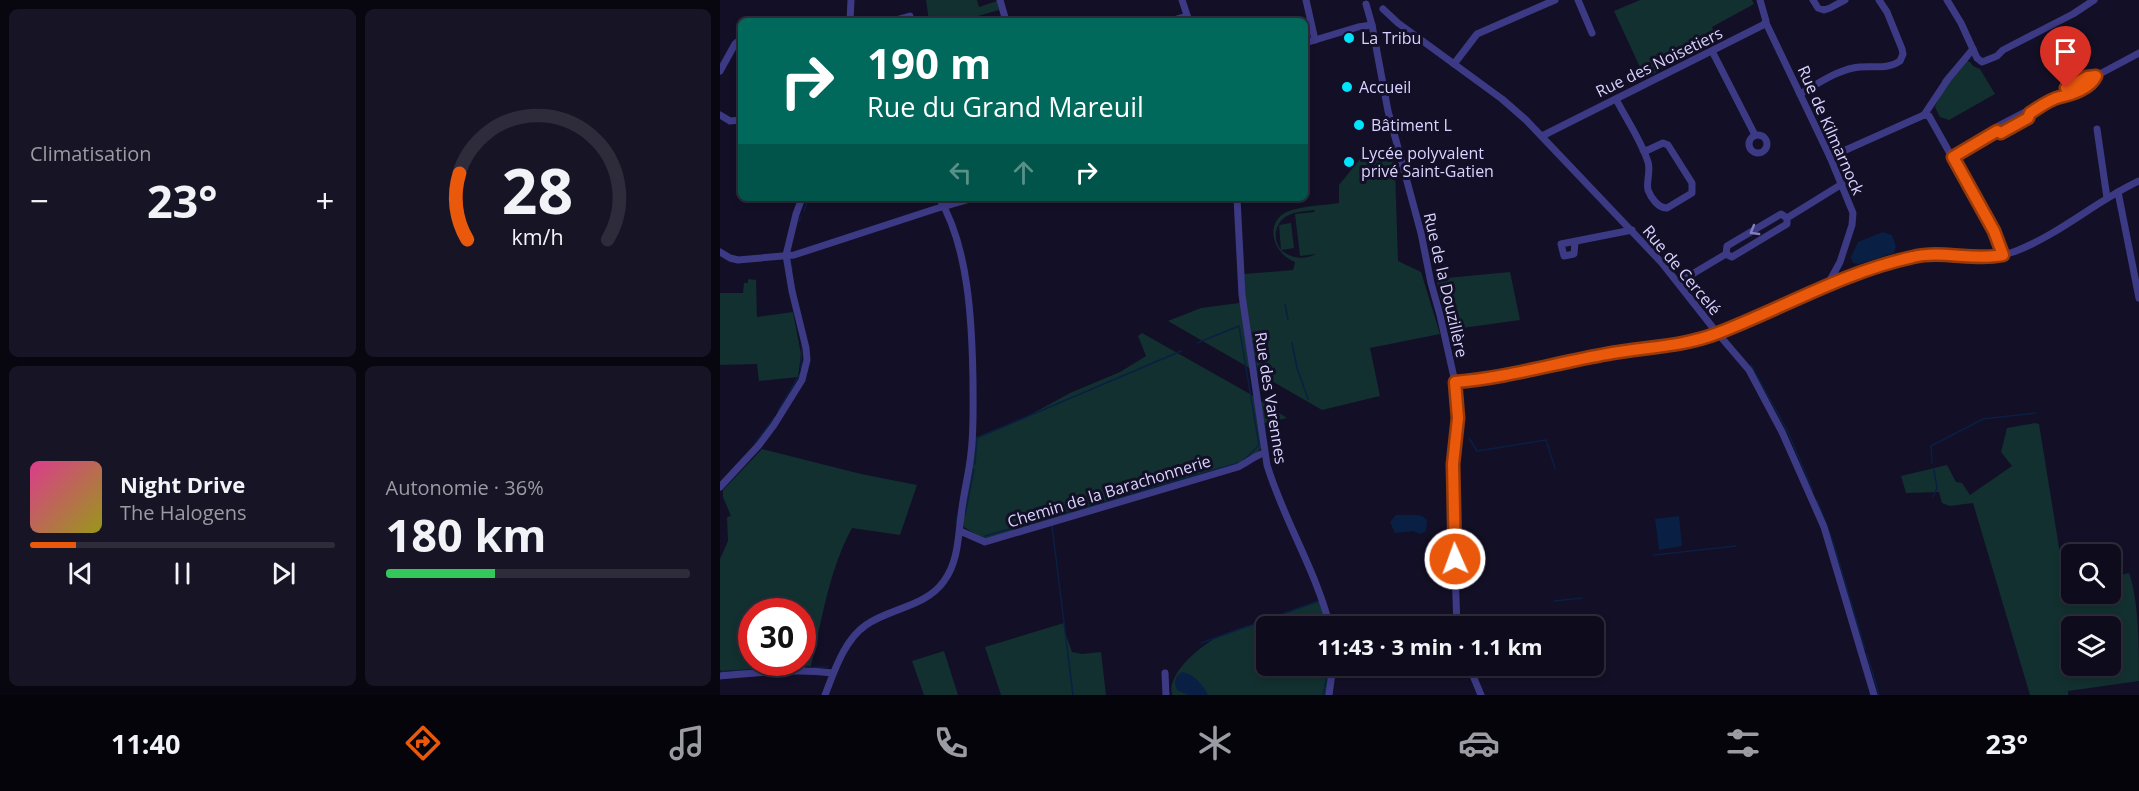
<!DOCTYPE html>
<html lang="fr">
<head>
<meta charset="utf-8">
<style>
	:root { --surface:#0e0b1c; --page:#171425; --text:#f1f3f6; --muted:#9b9ba3; --line:#2e2b3b; --accent:#ea580c }
	body { margin:0; font-family:"Open Sans",sans-serif; background:var(--page); color:var(--text); height:100vh; display:flex; flex-direction:column; font-size:22px; white-space:nowrap }
	* { box-sizing:border-box; margin:0 }
	p { font-size:20px; color:var(--muted) }
	.icon { flex:none; width:33px; height:33px; fill:none; stroke:currentColor; stroke-width:2; stroke-linecap:round; stroke-linejoin:round }
	.map { position:relative; flex:1; overflow:hidden }
	.side { display:flex; flex-direction:column; gap:9px; padding:9px; background:#08060f; width:720px }
	.side>* { flex:none }
	.banner { position:absolute; left:18px; top:18px; width:570px; height:183px; border-radius:9px; box-shadow:0 3px 9px #0003,0 0 0 2px var(--line); background:#00695c; color:#fff; overflow:hidden }
	.buttons { position:absolute; left:1341px; top:544px; display:grid; gap:12px }
	.buttons a { display:grid; place-items:center; width:60px; height:60px; border-radius:9px; background:var(--surface); box-shadow:0 3px 9px #0003,0 0 0 2px var(--line); font-size:30px }
	.speed { position:absolute; left:18px; top:598px; display:flex; gap:12px; font-size:30px; font-weight:700; text-align:center }
	.speed>* { display:grid; place-content:center; width:78px; height:78px; border-radius:50%; background:var(--surface); box-shadow:0 3px 9px #0003,0 0 0 2px var(--line); line-height:1 }
	.speed .limit { border:9px solid #d22; background:#fff; color:#111 }
	.pin { position:absolute; display:grid; place-items:center; width:51px; height:51px; color:#fff; margin:-62px -26px; border-radius:50% 50% 50% 0; rotate:-45deg; box-shadow:0 0 6px #0007 }
	.pin .icon { rotate:45deg }
	.me { position:absolute; width:66px; margin:-33px; rotate:358deg; stroke-linejoin:round; filter:drop-shadow(0 0 4px #0008) }
	.turn { display:flex; align-items:center; gap:21px; height:126px; padding:0 30px; font-size:27px }
	.turn .icon { width:78px; height:78px; stroke-width:2.5 }
	.turn b { display:block; font-size:42px; line-height:51px }
	.lanes { display:flex; align-items:center; height:57px; padding:0 30px; background:#0003; justify-content:center; gap:30px; direction:ltr }
	.lanes .off { opacity:.35 }
	.big { font-size:45px; font-weight:700; line-height:1.1 }
	.side .tile { flex:1; display:flex; flex-direction:column; justify-content:center; gap:9px; min-width:0; padding:0 21px; border-radius:9px; background:var(--page) }
	.side .dial { align-items:center; gap:0 }
	.dial svg { height:156px; overflow:visible; fill:none; stroke:var(--line); stroke-width:7; stroke-linecap:round; text-anchor:middle }
	.dial text { fill:var(--text); stroke:none }
	.song { display:flex; align-items:center; gap:18px }
	.cover { width:72px; height:72px; border-radius:9px; background:linear-gradient(135deg,hsl(330 70% 55%),hsl(60 70% 35%)) }
	.played { height:6px; border-radius:3px; background:linear-gradient(90deg,var(--accent) 15%,var(--line) 15%) }
	.keys { display:flex; justify-content:space-around; direction:ltr }
	.heat { display:flex; justify-content:space-between; align-items:center; font-size:33px; direction:ltr }
	.charge { height:9px; border-radius:4px; background:linear-gradient(90deg,#34c759 36%,var(--line) 0) }
	.side .tiles { flex:1; display:grid; gap:9px; grid-template-columns:repeat(2,1fr) }
	.trip { position:absolute; left:536px; top:616px; width:348px; height:60px; border-radius:9px; background:var(--surface); box-shadow:0 3px 9px #0003,0 0 0 2px var(--line); font-weight:700; line-height:60px; text-align:center }
	.tabs { display:flex; height:96px; justify-content:space-around; align-items:center; background:#06040b; color:var(--muted) }
	.tabs .icon { width:42px; height:42px }
	.tabs .on { color:var(--accent) }
	.tabs b { font-size:27px; color:var(--text) }
	main { display:flex; flex:1; min-height:0 }
	.map>svg:first-child { display:block }
</style>
</head>
<body>
<main>
<section class="side">
<div class="tiles">
<div class="tile"><p>Climatisation</p>
<div class="heat"><a>−</a><b class="big">23°</b><a>+</a></div>
</div>
<div class="tile dial"><svg viewBox="0 0 100 80">
<path d="M14 69A42 42 0 1 1 86 69"/>
<path d="M14 69A42 42 0 0 1 10 35" stroke="#ea580c"/>
<text x="50" y="56" font-size="32" font-weight="700">28</text>
<text x="50" y="72" font-size="11">km/h</text>
</svg></div>
<div class="tile">
<div class="song"><i class="cover"></i><div><b>Night Drive</b><p>The Halogens</p></div></div>
<div class="played"></div>
<div class="keys"><svg class="icon" aria-label="previous" viewBox="0 0 24 24"><path d="M18 5L8 12l10 7zM5 5v14"/></svg><svg class="icon" aria-label="pause" viewBox="0 0 24 24"><path d="M8 5v14M16 5v14"/></svg><svg class="icon" aria-label="next" viewBox="0 0 24 24"><path d="M6 5l10 7-10 7zM19 5v14"/></svg></div>
</div>
<div class="tile"><p>Autonomie · 36%</p><b class="big">180 km</b><div class="charge"></div></div>
</div>
</section>
<div class="map">
<svg width="1419" height="695" viewBox="0 0 1419 695">
	<rect width="100%" height="100%" fill="#130f26"/>
	<g fill="#12302f" fill-rule="evenodd">
		<path d="M206,0h51l2,7 18,-6 2,9 -28,8 1,3h-43z"/>
		<path d="M920,0h112l2,4 -42,23 6,14 -73,37 -31,-67z"/>
		<path d="M1241,59l9,3 3,4 7,3 15,25 -46,26 -9,-3 -5,-10 5,-12 2,-15z"/>
		<path d="M672,155l3,15 3,91 23,11 19,62 -70,14 10,48 -58,14 -154,-89 33,-13 38,-5 6,-13 -1,-16 49,-4 2,-8c-24,-9 -32,-44 -3,-52 12,-4 34,-5 47,-7v-18l21,-26zM595,210l-1,2 -19,2 5,42 16,-2c-12,6 -24,5 -35,-4l13,-2 -3,-25 -12,2 2,25c-4,-6 -6,-11 -5,-18 4,-20 22,-20 39,-22z"/>
		<path d="M790,272l10,48 -72,10 -12,-51z"/>
		<path d="M28,279l8,1 1,37 36,-5 8,42 -3,23 -39,4 -2,-17 -37,1v-72h23l1,-10h4z"/>
		<path d="M422,333l108,61 37,24 -27,6 3,21 -8,11 -9,7 -262,77 -20,-13 -3,-10 11,-78 54,-22 44,-24 50,-21 26,-16 -8,-20z"/>
		<path d="M1315,423l4,1 26,160 6,-1 1,11h38l1,-17 18,-4c10,27 10,77 10,108l-71,10v4h-38l-57,-192 -23,3 -8,-3 -3,-11 -33,1 -5,-17 46,-11 9,17 6,1 8,12 42,-29 -11,-14 6,-24zM1352,627h38v39h-38z"/>
		<path d="M42,449l99,25 56,11 -17,50 -48,-7c-23,42 -30,92 -41,138l-89,5 -2,-1v-111l8,-18 -1,-24 4,-1 -8,-19v-7zM32,612h50v51h-50z"/>
		<path d="M600,600l10,27h-64v39h67l-4,29h-157c-6,-22 29,-49 47,-59z"/>
		<path d="M344,623l2,12 6,17 10,2 19,-2 5,43h-105l-16,-48z"/>
		<path d="M224,651l14,44h-34l-12,-34z"/>
	</g>
	<g fill="#0a1f44">
		<path d="M1163,232l9,3 4,11 -2,7 -35,11 -6,-1 -2,-6 7,-15z"/>
		<path d="M676,515h19l7,1 5,4 -1,11 -6,3 -7,-3 -18,2 -5,-11z"/>
		<path d="M959,516l3,30 -23,4 -4,-31z"/>
		<path d="M462,672c12,2 21,13 26,23h-20l-11,-5c-3,-7 -3,-14 5,-18z"/>
	</g>
	<g fill="none" stroke-linecap="round" stroke-linejoin="round">
		<g stroke="#0a1f44" stroke-width="1.5">
			<path d="M84,211l5,-13"/>
			<path d="M79,221l2,-4"/>
			<path d="M70,259l2,11"/>
			<path d="M565,304l3,16"/>
			<path d="M477,343l42,-17 20,119 -16,16"/>
			<path d="M572,343l5,25 11,31"/>
			<path d="M535,356l2,19"/>
			<path d="M1031,365l37,67 25,59"/>
			<path d="M81,369l1,-25"/>
			<path d="M58,411l22,-37"/>
			<path d="M749,438l8,13 69,-11 9,28"/>
			<path d="M35,443l19,-25"/>
			<path d="M1212,463l-1,-17 52,-27 53,-6"/>
			<path d="M255,464l2,-26 204,-87"/>
			<path d="M1213,497l4,-9 -3,-18"/>
			<path d="M1097,500l16,42 32,107"/>
			<path d="M245,515l9,-46"/>
			<path d="M729,520l-1,-62 6,-40"/>
			<path d="M236,524l2,-11"/>
			<path d="M332,526l21,169"/>
			<path d="M265,536l254,-73"/>
			<path d="M934,555l82,-9"/>
			<path d="M834,601l28,-3"/>
			<path d="M603,616l3,11"/>
			<path d="M481,643l118,-42"/>
			<path d="M1147,654l12,41"/>
			<path d="M740,666l3,8"/>
			<path d="M0,672l54,-4 54,-1"/>
			<path d="M603,695l6,-29"/>
		</g>
		<g stroke="#3d3a85" stroke-width="7">
			<path d="M280,0l6,21"/>
			<path d="M462,0l7,21"/>
			<path d="M586,0l9,40"/>
			<path d="M858,0l14,33"/>
			<path d="M1093,0l5,8 6,2 6,-2 15,-8"/>
			<path d="M1227,0l14,23 16,35 5,4 15,-6 6,-6 70,-36 21,-14"/>
			<path d="M646,4l6,21 16,86 33,122 10,50 9,32 15,67 3,36 -5,46v48l4,115"/>
			<path d="M663,9l15,14 104,76 24,21 136,143 52,66 35,41 33,62 42,95 50,168"/>
			<path d="M130,21l1,-21"/>
			<path d="M172,21l18,-5"/>
			<path d="M450,21l17,-5"/>
			<path d="M1046,23l64,134 23,56 -1,12 -12,37 -12,22"/>
			<path d="M585,43l53,-16 14,-2"/>
			<path d="M992,51l43,84"/>
			<path d="M734,64l23,-30 78,-34"/>
			<path d="M0,71l15,-27 6,-5"/>
			<path d="M1080,94c16,-9 34,-22 53,-26 16,-4 33,3 47,-7l3,-7 -1,-5 -15,-37 -8,-12"/>
			<path d="M1339,97c12,1 32,-10 37,-21"/>
			<path d="M896,99c10,20 25,41 32,63 3,9 -2,19 0,28 3,8 10,18 19,18l25,-15v-10l-24,-38 -5,-2 -15,7h-5"/>
			<path d="M0,115l10,6 11,-1"/>
			<path d="M1204,115l24,-36 25,-30"/>
			<path d="M1377,129l10,69"/>
			<path d="M1277,131l1,-5 27,-14 5,1 29,-16 7,-8 21,-12 9,-1 43,-23"/>
			<circle cx="1038" cy="144" r="9"/>
			<path d="M822,136l221,-111 3,-4 -6,-21"/>
			<path d="M1110,157l94,-42 5,1 65,116 9,23"/>
			<path d="M1233,157l44,-26 4,2 27,-15 2,-5"/>
			<path d="M1398,192l21,106"/>
			<path d="M517,198l5,97 25,170c17,56 49,105 63,162"/>
			<path d="M855,242l-1,12 -10,2 -3,-12 71,-14"/>
			<path d="M0,252l10,6 8,2 56,-5 141,-46 39,-11"/>
			<path d="M1006,254l6,3 55,-33v-6l55,-34"/>
			<path d="M959,282l47,-28 1,-8 54,-32 6,4"/>
			<path d="M735,382c54,-6 107,-20 161,-30 33,-6 70,-6 102,-19 60,-23 115,-54 177,-71 14,-4 26,-7 40,-7 28,-1 55,6 81,-4 44,-17 80,-50 123,-70"/>
			<path d="M0,487l39,-42 15,-20 28,-45 5,-20 -1,-12 -14,-57 -6,-36 10,-41 6,-16"/>
			<path d="M240,531l25,11 253,-75c9,-4 16,-11 26,-14"/>
			<path d="M749,666l12,29"/>
			<path d="M445,673l1,22"/>
			<path d="M0,676c38,-3 75,-8 113,-3"/>
			<path d="M105,695c9,-23 19,-55 41,-70 24,-17 60,-18 78,-44 14,-19 14,-43 17,-65 2,-21 8,-42 10,-63 3,-24 2,-49 2,-73 -1,-56 -4,-133 -34,-182"/>
			<path d="M609,695l4,-29"/>
		</g>
	</g>
	<defs><path id="oneway-chevron" d="M-2-3.5L2.5 0L-2 3.5" fill="none" stroke-width="1.6" stroke-linecap="round" stroke-linejoin="round" transform="scale(1.5)"/></defs>
	<use stroke="#837fbc" href="#oneway-chevron" transform="translate(1034 231) rotate(150)"/>
	<g fill="none" stroke-linecap="round" stroke-linejoin="round">
		<defs>
			<path id="route" d="M735,559l-2,-95 5,-46 -3,-36c51,-4 101,-19 152,-28 36,-7 76,-7 111,-21 65,-25 126,-61 195,-76 29,-7 60,4 90,-2l-9,-24 -41,-74 44,-26 4,2 27,-15 2,-5c8,-5 20,-14 30,-16 12,-3 30,-8 36,-21l-9,1 -21,11"/>
		</defs>
		<use href="#route" stroke="#983908" stroke-width="15"/>
		<use href="#route" stroke="#ea580c" stroke-width="10"/>
	</g>
	<g fill="#00e5ff" stroke="#130f26" stroke-width="2">
		<circle cx="629" cy="38" r="6"/>
		<circle cx="627" cy="87" r="6"/>
		<circle cx="639" cy="125" r="6"/>
		<circle cx="629" cy="162" r="6"/>
	</g>
	<g text-anchor="middle" dominant-baseline="central" stroke-width="6" stroke-linejoin="round" paint-order="stroke">
		<g font-size="16" fill="#d9d4ff" stroke="#130f26" text-anchor="start">
			<text x="641" y="38">La Tribu</text>
			<text x="639" y="87">Accueil</text>
			<text x="651" y="125">Bâtiment L</text>
			<text x="641" y="153">Lycée polyvalent<tspan x="641" dy="18">privé Saint-Gatien</tspan></text>
		</g>
		<g font-size="16" fill="#d9d4ff" stroke="#130f26">
			<text transform="translate(939 62) rotate(-26)">Rue des Noisetiers</text>
			<text transform="translate(1111 130) rotate(66)">Rue de Kilmarnock</text>
			<text transform="translate(962 270) rotate(50)">Rue de Cercelé</text>
			<text transform="translate(726 285) rotate(77)">Rue de la Douzillère</text>
			<text transform="translate(551 398) rotate(81)">Rue des Varennes</text>
			<text transform="translate(389 491) rotate(-17)">Chemin de la Barachonnerie</text>
		</g>
	</g>
</svg>
<div class="buttons">
<a><svg class="icon" aria-label="search" viewBox="0 0 24 24"><circle cx="10" cy="10" r="6"/><path d="M15 15l6 6"/></svg></a>
<a><svg class="icon" aria-label="layers" viewBox="0 0 24 24"><path d="M12 4l9 5-9 5-9-5zM3 14l9 5 9-5"/></svg></a>
</div>
<div class="speed"><div class="limit">30</div></div>
<div class="pin" style="left:1346px;top:88px;background:#d93025"><svg class="icon" aria-label="arrive" viewBox="0 0 24 24"><path d="M6 21V4h12l-3 4 3 4H6"/></svg></div>
<svg class="me" style="left:735px;top:559px" viewBox="-20 -20 40 40"><circle r="17" fill="#ea580c" stroke="#fff" stroke-width="3"/><path d="M0-11L8 9 0 5-8 9z" fill="#fff"/></svg>
<div class="trip">11:43 · 3 min · 1.1 km</div>
<div class="banner">
<div class="turn"><svg class="icon" aria-label="right" viewBox="0 0 24 24"><path d="M7 20v-9h11M14 6l5 5-5 5"/></svg><div><b>190 m</b>Rue du Grand Mareuil</div></div>
<div class="lanes"><svg class="icon off" aria-label="left" viewBox="0 0 24 24"><path d="M17 20v-9H6M10 6l-5 5 5 5"/></svg><svg class="icon off" aria-label="ahead" viewBox="0 0 24 24"><path d="M12 20V5M6 11l6-6 6 6"/></svg><svg class="icon" aria-label="right" viewBox="0 0 24 24"><path d="M7 20v-9h11M14 6l5 5-5 5"/></svg></div>
</div>
</div>
</main>
<nav class="tabs">
<b>11:40</b>
<svg class="icon on" aria-label="directions" viewBox="0 0 24 24"><path d="M12 3l9 9-9 9-9-9zM9 14v-3h6M13 9l2 2-2 2"/></svg>
<svg class="icon" aria-label="music" viewBox="0 0 24 24"><path d="M9 18V5l10-2v13"/><circle cx="6" cy="18" r="3"/><circle cx="16" cy="16" r="3"/></svg>
<svg class="icon" aria-label="phone" viewBox="0 0 24 24"><path d="M5 4h4l2 5-3 2q2 4 5 5l2-3 5 2v4C11 20 4 13 5 4z"/></svg>
<svg class="icon" aria-label="climate" viewBox="0 0 24 24"><path d="M12 3v18M4 7l16 10M4 17L20 7"/></svg>
<svg class="icon" aria-label="car" viewBox="0 0 24 24"><path d="M5 17H2v-5l4-1 3-4h7l3 4 3 1v5h-3M9 17h6M6 11h13"/><circle cx="7" cy="17" r="2"/><circle cx="17" cy="17" r="2"/></svg>
<svg class="icon" aria-label="filters" viewBox="0 0 24 24"><path d="M4 7h16M4 17h16"/><circle cx="9" cy="7" r="2"/><circle cx="15" cy="17" r="2"/></svg>
<b>23°</b>
</nav>
</body>
</html>
